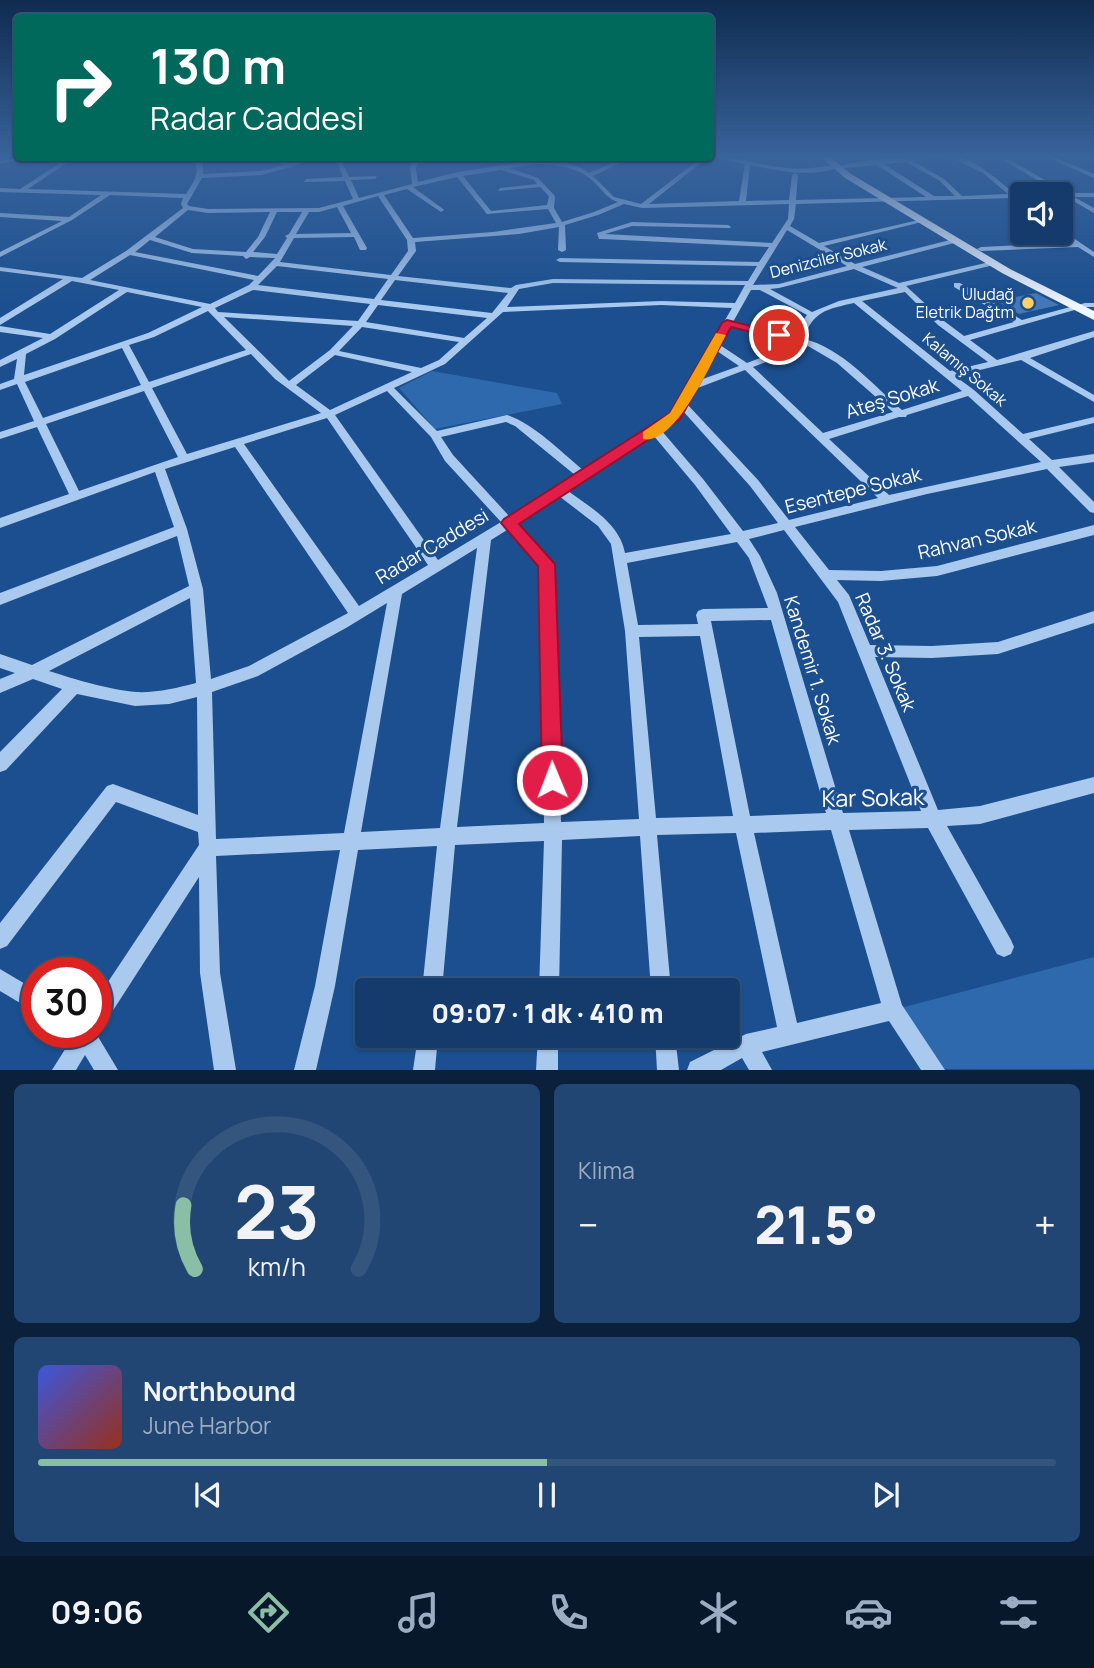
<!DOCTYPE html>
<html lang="tr">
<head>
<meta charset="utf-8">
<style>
	:root { --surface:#143b6b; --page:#214673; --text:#f1f3f6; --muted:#9dadc1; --line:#33557e; --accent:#8abfa5 }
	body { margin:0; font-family:Manrope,sans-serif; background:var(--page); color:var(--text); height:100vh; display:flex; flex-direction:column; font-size:26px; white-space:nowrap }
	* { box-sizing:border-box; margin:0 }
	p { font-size:23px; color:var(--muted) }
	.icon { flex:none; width:38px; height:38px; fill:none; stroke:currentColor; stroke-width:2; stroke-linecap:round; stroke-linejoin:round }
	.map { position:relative; height:1070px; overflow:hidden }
	.drawer { display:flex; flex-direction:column; gap:14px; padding:14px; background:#0b203b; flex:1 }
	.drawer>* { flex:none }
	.banner { position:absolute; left:14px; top:14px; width:700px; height:147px; border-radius:7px; box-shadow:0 2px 5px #0004,0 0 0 2px var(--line); background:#00695c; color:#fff; overflow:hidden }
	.tools { position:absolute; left:1010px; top:182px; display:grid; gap:14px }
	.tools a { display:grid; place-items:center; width:63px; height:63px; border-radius:7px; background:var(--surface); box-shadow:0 2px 5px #0004,0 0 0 2px var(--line); font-size:35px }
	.speed { position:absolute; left:21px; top:957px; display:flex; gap:14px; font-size:35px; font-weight:700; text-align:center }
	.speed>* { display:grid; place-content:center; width:91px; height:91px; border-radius:50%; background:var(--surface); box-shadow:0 2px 5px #0004,0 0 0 2px var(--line); line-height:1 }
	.speed .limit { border:10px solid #d22; background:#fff; color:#111 }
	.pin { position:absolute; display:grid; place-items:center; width:60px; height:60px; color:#fff; margin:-30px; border:4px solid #fff; border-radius:50%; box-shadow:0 2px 7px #0007 }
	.me { position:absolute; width:77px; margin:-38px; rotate:359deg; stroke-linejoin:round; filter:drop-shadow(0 0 5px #0008) }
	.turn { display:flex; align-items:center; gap:24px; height:147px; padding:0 21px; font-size:32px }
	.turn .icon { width:91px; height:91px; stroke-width:2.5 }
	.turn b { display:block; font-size:49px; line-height:60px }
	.big { font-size:52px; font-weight:800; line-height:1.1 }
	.drawer .widget { flex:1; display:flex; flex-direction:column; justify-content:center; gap:10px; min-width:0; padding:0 24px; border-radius:10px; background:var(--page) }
	.drawer .dial { align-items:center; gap:0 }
	.dial svg { height:182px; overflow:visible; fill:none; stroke:var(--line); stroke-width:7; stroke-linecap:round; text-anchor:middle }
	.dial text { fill:var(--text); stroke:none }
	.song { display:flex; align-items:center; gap:21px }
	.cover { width:84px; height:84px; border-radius:10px; background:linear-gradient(135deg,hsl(230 70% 55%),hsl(10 70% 35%)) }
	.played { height:7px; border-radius:4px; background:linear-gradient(90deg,var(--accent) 50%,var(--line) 50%) }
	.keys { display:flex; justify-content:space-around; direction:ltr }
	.heat { display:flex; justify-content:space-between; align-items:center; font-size:38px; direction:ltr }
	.drawer .tiles { flex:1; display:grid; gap:14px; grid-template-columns:1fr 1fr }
	.widget:last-child { grid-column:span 2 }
	.trip { position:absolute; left:355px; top:978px; width:385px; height:70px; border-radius:7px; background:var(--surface); box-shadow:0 2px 5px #0004,0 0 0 2px var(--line); font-weight:800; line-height:70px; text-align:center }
	.menu { display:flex; height:112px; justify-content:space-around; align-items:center; background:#08182b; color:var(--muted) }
	.menu .icon { width:49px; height:49px }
	.menu .active { color:var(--accent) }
	.menu b { font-size:32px; color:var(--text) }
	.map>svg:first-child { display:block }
</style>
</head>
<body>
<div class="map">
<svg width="1094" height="1070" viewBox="0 0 1094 1070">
	<rect width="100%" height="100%" fill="#1b4f8f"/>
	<g fill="#2e69ad">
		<path d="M432,371l125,22 5,11 -127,25 -36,-41z"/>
		<path d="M1094,957v112h-160l-41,-59z"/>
	</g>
	<path fill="#4478b7" d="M1036,293l23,12 -40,9 -22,-13z"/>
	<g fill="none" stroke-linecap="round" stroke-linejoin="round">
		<g fill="#a9c9ee" fill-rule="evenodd">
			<path d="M711,156c26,0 50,10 76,12 16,2 32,-1 49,-3l3,2c-27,11 -60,4 -89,-2l-4,36 43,-1 3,-25 3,-2 3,2 -2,25 130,-3 -49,-32 -33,3 -3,-2c14,-6 99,-13 115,-10 21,4 43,25 59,38h8l-1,4 -6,2 -4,-2 -216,6 -2,15 -4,7 29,17 104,-24 3,2 -102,25 31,18 103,-26v4l-96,25 37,16 95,-22v4l-88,21 38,35 20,15 50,-14 -60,-35v-4h6l62,37 63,-17h9v4h-9l-115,33 27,20 97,-29v6l-64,21 64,37v7l-73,-42 -66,16 19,14 49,44 71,-17v6l-65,16 23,21 42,-6v8l-35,5 35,35v11l-4,-1 -43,-43 -120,25 -132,33 34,43 52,1 56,-5 157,-41v10l-157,41 -56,5 -44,-1 12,15 21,50 62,1 66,-4 96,-31v12l-96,31 -66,4 -57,-1 63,153 42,-4 114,-29v16l-114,31 -33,2 64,114 3,7 -3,7 -7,3 -7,-3 -69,-126 -79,2 53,175 43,65h-24l-32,-49 -127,31 10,18h-23l-7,-12 -21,12h-34l3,-8 56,-28 31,-7 -41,-194 -79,2 14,155h-20l-11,-154 -78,4 -3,150h-20l5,-149 -89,4 -13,145h-20l15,-144 -79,4 -23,136 -19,84h-22l21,-84 25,-136 -124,6 4,117 16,97h-22l-14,-97 -1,-96 -96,149 -6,3v6l21,35h-24l-9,-15 -9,15h-24l22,-35 -1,-3h23v-32l103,-155 -1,-13 -82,-30 -109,144 -7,3v-26l107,-137 6,-2 85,31 -1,-118 -28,7 -34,2 -58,-12 -71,76 -6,2v-20l62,-63 -29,-10 -33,14v-14l15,-6 -15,-5v-14l32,11 157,-79 -12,-50 -177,69v-12l174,-66 -19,-55 -155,56v-10l69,-24 -32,-67 -37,12v-7l34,-11 -17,-37 -17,6v-6l14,-5 3,-20 -17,8v-7l43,-22 -43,-6v-6l50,8 69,-44 -47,-9 -72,44v-7l63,-39 -63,-8v-4l82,11 44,-27 57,-43 -2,-4 2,-6 -73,-3 -38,25 -72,37v-5l62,-31 -62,-4v-4l69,4 32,-22 -101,-3v-4l20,1 48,-31h6l-46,31 158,5c9,-14 14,-21 8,-36h6l3,7v9l58,-3 23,-6 -20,-7 27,5 26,-5 -23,8 -33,9 -59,3 -15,26 2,2 19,3 111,-1 34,-9 -8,-18 -41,1 2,-3 37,-2 -5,-13 -15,-6 19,4 7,15 28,-1 -2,3 -24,1 8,18 53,-14 -2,-16 4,-10h6l-4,10 2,14 40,-10 79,-12 24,1 20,7 8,5 35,-15h7l-38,18 21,21 27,7 60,-46h6l-58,46 90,-3 6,-37zM950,157l33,16 25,21 -46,2 -18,-17 -31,-18zM906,162l34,19 15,15h-21l-50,-32zM537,164c22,1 43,3 59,20 8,8 12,15 22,18l-24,10 -32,10 -8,-14 1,-12 -17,-18 -29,-10zM501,170l33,10 3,4 -37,4 -2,3 42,-4 9,9 -2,9 -56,6 -28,-35zM457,177l30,37 61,-5 8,14 -63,9 -80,6 -29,-43 23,-6 34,23 3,-2 -1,-1 -30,-22zM378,196l29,44 1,11 -17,24 -111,-13 14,-24 60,-1 6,13h6l1,-2 -24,-42zM624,204l18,4 147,-4 -1,15 -16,24 -167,-9 27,-8 98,2 1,-1 -3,-2 -96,-3 -35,11 2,6h3l167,8 -10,15 -199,-4 -4,2 4,2 197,4 -9,15 -195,-2 -37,6 -5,3 -113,-12 18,-25 -1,-9 104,-8 40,-7 -1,23 4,2 4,-2 -1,-25 33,-10zM337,207l14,26 -55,1 13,-22h10zM188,210l20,3 62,-1 -12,25 -12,15 -53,-3 -38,-12zM277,212h25l-13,22 -4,2 2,2 -10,16 -24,-2 12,-15zM787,230l60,36 -68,18 -26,1zM150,240l42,13 51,3 3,3 4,-2 25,1 -17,18 -123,-24zM130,255l124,25 -5,5 -39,19 -120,-24zM277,266l111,13 -14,20 -116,-14zM854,269l44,19 -59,13 -27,11 -42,-23 9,-1zM395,280l113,13 -16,20 -111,-13zM553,283l192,2 -10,18 -74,-2 -154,6 12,-18zM253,290l117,14 -12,17 -140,-9 -3,-4zM751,290h9l47,25 -7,9 -4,13 -63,-15zM127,292l75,15 -54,26 -124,42 2,-21 29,-15zM905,292l33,33 50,37 -38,9 -88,-70zM854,303l108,88 -60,19c-29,-25 -60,-62 -98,-71 8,-28 24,-30 50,-36zM378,305l109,13 -23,20 -98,-16zM661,305l71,3 -61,106 -88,56c-22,-18 -49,-46 -76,-55l-70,16 -43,-43 51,-24 58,-52zM208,311l38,39 -97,32 -20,-37 25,-8zM224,317l129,9 -23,24 -41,31zM730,326l70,17 -53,20 -27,-18zM362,327l97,15 -20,18 -18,8 -82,-17zM808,346l29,17 56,49 -70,21 -70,-66zM122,348l19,37 -98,33 -18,-36zM717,351l22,15 -39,14zM251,354l24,25 46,34 -134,41 -35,-66zM335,355l77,17 -82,38 -34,-25zM745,370l133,128 -89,22 -31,-40 -71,-76 8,-15zM144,391l34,66 -99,34 -33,-67zM387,391l44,46 14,24 56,61 -63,38 -103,-145zM968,396l73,66 -152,33 -60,-56 70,-22h7l1,-2zM683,411l67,75 28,37 -35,8 -40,-52 -42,-49 18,-12zM327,418l101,147 -69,41 -115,-162zM506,422l9,4 60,49 -65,42 -57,-62 -12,-18zM653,435l42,50 36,49 -106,19c-5,-29 -35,-46 -57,-62zM235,447l113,166 -99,53 -38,13 -8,-90 -16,-60 -22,-60zM559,496l39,30 13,18 14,87 14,188 -78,3 -9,-258 -35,-40zM507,530l33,36 4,257 -87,4 34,-287zM784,530l54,72 83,209 -78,2 -66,-220 -17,-37 -11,-17zM737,542l12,16 19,50 -65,1 -5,2 -2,4 2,9 -60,1 -11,-62zM477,548l-37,280 -79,4 41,-238zM190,598l6,85c-19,5 -40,10 -60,9 -26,-2 -62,-13 -87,-21zM387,603l-43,230 -128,6 -4,-147 46,-16 88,-48zM771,620l55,193 -76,3 -39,-195zM700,636l33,180 -77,2 -17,-181zM831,830l50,173 -84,20 -43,-190z"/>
			<path d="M996,156h7l65,37h26v4h-20l20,11v5z"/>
			<path d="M1044,156h8l42,18v4z"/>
			<path d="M20,158h12l-32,6v-4z"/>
			<path d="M1060,229l34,23v5l-16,-10 -97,4 -4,-2 4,-2 91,-4 -14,-10h2z"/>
			<path d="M0,969l37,22v22l-37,-22z"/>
			<path d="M418,1036h20l-3,34h-22z"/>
			<path d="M538,1036h20v34h-22z"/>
			<path d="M655,1036h20l4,34h-22z"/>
		</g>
		<path fill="#f0f6ff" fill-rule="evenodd" d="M820,156h9l22,18 159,95 84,42v9l-92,-47 -157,-95z"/>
	</g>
	<linearGradient id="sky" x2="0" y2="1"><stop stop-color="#0f2b4f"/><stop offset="0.51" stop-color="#39639b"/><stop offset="1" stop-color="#39639b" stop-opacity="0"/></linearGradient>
	<rect width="1094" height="306" fill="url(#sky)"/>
	<path fill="#e11d48" stroke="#92132f" stroke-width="2" d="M727,320l58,15 -6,4 -48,-12 -51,92 -161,105 36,40 8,216 -3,7 -8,3 -7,-3 -3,-7 -4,-214 -37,-43 3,-4 166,-106 52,-90z"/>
	<path fill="#f59e0b" d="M716,333l10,2c-13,24 -50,111 -83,104v-7l27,-19z"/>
	<circle fill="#ffd166" stroke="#1b4f8f" stroke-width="2.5" cx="1028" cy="303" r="7"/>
	<g text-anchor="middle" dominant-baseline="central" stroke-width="6" stroke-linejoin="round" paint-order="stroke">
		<g font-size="16" fill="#fff" stroke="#1b4f8f">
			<text transform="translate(828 258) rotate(-14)">Denizciler Sokak</text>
			<text transform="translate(965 369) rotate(40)">Kalamış Sokak</text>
		</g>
		<g font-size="16" fill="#fff" stroke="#1b4f8f" text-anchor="end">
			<text x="1014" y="294">Uludağ<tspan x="1014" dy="18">Eletrik Dağtm</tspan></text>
		</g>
		<g font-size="19" fill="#fff" stroke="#1b4f8f">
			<text transform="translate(892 398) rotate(-17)">Ateş Sokak</text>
			<text transform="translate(853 490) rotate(-14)">Esentepe Sokak</text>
			<text transform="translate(977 539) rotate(-13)">Rahvan Sokak</text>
			<text transform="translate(432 546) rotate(-31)">Radar Caddesi</text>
			<text transform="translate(886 652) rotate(67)">Radar 3. Sokak</text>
			<text transform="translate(813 670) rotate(73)">Kandemir 1. Sokak</text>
		</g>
		<g font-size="23" fill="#fff" stroke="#1b4f8f">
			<text transform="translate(873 797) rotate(-1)">Kar Sokak</text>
		</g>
	</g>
</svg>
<div class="tools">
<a><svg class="icon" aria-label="sound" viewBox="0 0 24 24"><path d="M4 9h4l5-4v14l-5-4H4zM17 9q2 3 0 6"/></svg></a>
</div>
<div class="speed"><div class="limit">30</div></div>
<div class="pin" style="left:779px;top:335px;background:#d93025"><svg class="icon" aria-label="arrive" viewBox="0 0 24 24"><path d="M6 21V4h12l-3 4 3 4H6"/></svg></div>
<svg class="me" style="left:552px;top:780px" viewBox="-20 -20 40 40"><circle r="17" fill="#e11d48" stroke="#fff" stroke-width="3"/><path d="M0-11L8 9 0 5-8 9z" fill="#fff"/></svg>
<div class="trip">09:07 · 1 dk · 410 m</div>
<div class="banner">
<div class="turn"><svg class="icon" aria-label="right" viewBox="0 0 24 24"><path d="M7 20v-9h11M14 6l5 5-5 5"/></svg><div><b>130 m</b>Radar Caddesi</div></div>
</div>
</div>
<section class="drawer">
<div class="tiles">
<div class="widget dial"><svg viewBox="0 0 100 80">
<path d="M14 69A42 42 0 1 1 86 69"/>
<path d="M14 69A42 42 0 0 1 9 41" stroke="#8abfa5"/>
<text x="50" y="56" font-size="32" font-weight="700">23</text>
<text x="50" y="72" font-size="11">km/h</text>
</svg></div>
<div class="widget"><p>Klima</p>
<div class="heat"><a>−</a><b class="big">21.5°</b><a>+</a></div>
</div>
<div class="widget">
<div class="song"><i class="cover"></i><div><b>Northbound</b><p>June Harbor</p></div></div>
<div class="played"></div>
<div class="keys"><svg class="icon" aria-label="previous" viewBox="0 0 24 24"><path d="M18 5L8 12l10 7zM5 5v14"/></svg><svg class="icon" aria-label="pause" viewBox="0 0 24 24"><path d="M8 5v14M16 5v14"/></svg><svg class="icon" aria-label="next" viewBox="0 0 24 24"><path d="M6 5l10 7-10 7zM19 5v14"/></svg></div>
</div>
</div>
</section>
<nav class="menu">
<b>09:06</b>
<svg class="icon active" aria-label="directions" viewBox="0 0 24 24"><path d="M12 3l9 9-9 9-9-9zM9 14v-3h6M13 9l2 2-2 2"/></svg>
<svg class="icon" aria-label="music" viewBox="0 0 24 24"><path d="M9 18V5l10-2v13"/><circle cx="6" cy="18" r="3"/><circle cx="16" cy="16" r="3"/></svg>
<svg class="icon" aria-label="phone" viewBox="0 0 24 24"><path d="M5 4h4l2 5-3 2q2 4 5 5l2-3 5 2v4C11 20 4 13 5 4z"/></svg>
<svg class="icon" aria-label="climate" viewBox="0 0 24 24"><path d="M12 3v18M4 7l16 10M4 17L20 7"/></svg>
<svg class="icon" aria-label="car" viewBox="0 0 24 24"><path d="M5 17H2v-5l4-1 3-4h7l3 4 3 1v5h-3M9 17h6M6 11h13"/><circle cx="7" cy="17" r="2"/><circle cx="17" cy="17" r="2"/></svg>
<svg class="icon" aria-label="filters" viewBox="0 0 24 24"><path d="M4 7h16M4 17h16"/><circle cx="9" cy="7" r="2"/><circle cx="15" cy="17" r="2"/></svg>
</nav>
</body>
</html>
